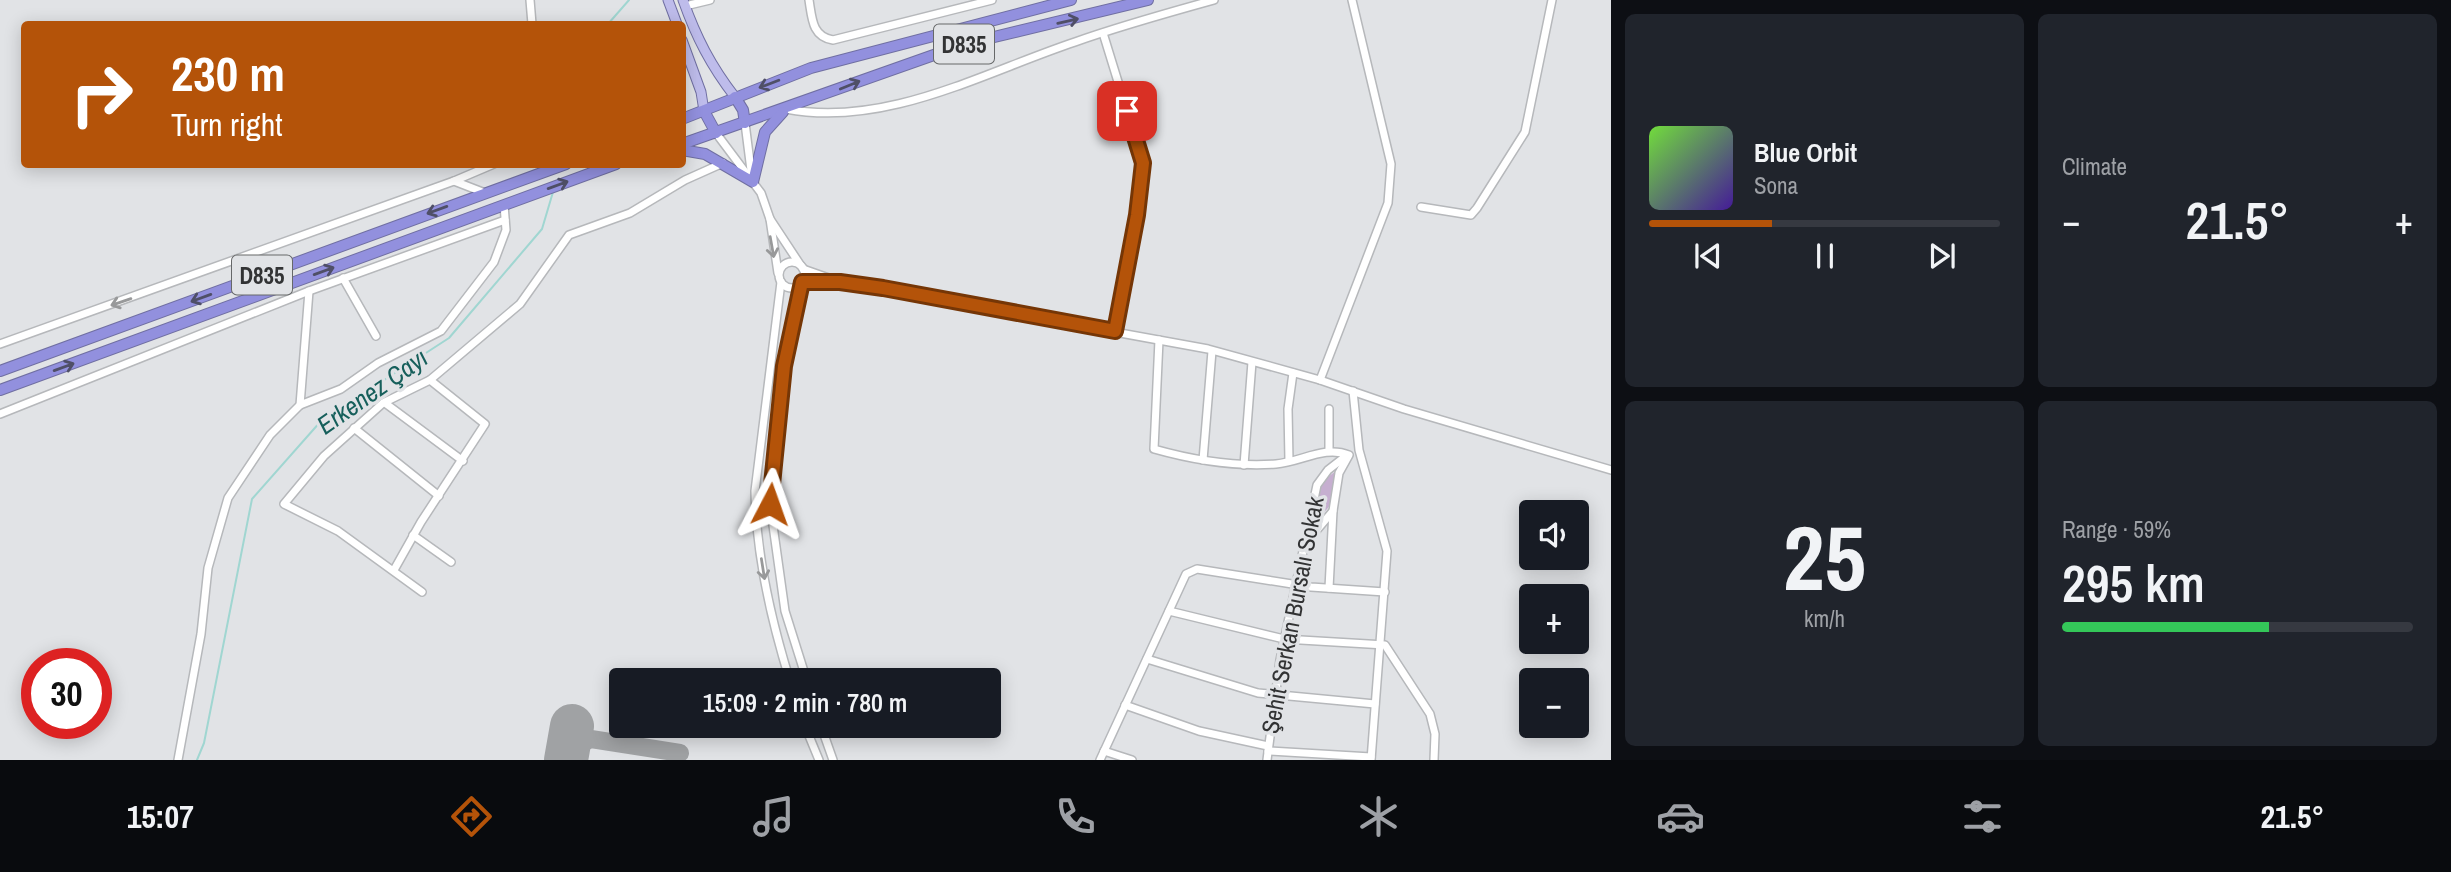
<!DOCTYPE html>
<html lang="en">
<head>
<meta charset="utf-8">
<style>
	:root { --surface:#171b24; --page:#20242c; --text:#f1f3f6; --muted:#9ea1a6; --line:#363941; --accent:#b45309 }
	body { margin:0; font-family:"Archivo Narrow",sans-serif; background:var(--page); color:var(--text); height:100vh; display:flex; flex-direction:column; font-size:26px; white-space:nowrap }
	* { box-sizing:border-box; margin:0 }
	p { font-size:23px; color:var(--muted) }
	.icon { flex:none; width:38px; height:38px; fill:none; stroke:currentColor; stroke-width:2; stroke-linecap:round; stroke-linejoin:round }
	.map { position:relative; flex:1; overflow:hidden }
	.sheet { display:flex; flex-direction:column; gap:14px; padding:14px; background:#0d0f14; width:840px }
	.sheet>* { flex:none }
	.top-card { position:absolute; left:21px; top:21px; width:665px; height:147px; border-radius:7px; box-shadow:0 4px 18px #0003; background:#b45309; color:#fff; overflow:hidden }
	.fabs { position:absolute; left:1519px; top:500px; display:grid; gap:14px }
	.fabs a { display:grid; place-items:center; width:70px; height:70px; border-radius:7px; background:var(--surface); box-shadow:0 4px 18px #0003; font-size:35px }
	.speed { position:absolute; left:21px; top:648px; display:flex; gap:14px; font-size:35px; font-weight:700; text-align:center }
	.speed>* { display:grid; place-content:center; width:91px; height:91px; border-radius:50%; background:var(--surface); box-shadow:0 4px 18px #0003; line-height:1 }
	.speed .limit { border:10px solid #d22; background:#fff; color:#111 }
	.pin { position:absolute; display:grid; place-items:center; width:60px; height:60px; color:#fff; margin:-30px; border-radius:14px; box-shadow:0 4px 10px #0006 }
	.me { position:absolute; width:77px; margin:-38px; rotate:4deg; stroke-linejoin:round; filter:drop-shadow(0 0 5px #0008) }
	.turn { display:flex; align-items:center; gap:24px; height:147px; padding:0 35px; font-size:32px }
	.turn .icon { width:91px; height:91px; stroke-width:2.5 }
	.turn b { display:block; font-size:49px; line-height:60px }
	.big { font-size:52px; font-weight:600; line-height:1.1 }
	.sheet .card { flex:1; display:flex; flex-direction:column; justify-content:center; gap:10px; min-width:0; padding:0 24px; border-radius:10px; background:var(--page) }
	.sheet .dial { align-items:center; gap:0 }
	.dial b { font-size:91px; line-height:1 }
	.song { display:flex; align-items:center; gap:21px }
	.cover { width:84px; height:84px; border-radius:10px; background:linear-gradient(135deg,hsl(100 70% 55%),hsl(260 70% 35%)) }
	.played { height:7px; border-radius:4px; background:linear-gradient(90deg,var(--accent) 35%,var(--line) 35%) }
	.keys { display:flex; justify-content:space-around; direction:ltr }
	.heat { display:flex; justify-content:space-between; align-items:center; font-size:38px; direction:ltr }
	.charge { height:10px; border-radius:5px; background:linear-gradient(90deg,#34c759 59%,var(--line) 0) }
	.sheet .tiles { flex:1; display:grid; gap:14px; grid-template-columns:repeat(2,1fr) }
	.trip { position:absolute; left:609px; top:668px; width:392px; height:70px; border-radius:7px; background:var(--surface); box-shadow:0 4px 18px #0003; font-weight:600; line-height:70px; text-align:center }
	.menu { display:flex; height:112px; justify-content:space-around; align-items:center; background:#090b0e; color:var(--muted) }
	.menu .icon { width:49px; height:49px }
	.menu .selected { color:var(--accent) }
	.menu b { font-size:32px; color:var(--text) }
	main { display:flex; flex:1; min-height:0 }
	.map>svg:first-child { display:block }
</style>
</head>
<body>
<main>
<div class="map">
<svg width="1611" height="760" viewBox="0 0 1611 760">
	<rect width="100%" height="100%" fill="#e1e3e6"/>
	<path fill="#c6afd0" d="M1336,471l-4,32 -21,25 10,-46z"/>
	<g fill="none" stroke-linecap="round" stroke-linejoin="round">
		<g stroke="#a0d6d1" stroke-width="2">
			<path d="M608,24l21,-24"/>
			<path d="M197,760l7,-17 48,-244 69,-78 128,-83 93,-109 11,-37"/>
		</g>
		<path stroke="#a0a2a4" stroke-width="18" d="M568,750l23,-11 89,14"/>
		<path stroke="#a0a2a4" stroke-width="44" d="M566,760l6,-34"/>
		<defs>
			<g id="minor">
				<path d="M530,0l2,24"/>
				<path d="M809,0c3,18 3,37 24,40l159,-40"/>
				<path d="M685,6l25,-6"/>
				<path d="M1103,33l40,130 -6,52 -22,116"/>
				<path d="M786,109c100,19 196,-36 289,-67 45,-16 92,-29 139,-42"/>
				<path d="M745,123l7,55"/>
				<path d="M716,133l45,60 9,26 31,47"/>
				<path d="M454,181l40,-17"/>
				<path d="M1421,207l50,8 6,-7 48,-76 27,-132"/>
				<path d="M770,219l8,54"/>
				<circle cx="792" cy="275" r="13"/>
				<path d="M803,269l37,13 368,67 112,31 84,29 207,61"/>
				<path d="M343,278l33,58"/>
				<path d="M781,282l-26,209c1,65 16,129 35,190"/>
				<path d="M802,283l34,-1"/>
				<path d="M799,286l-15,80 -14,138 15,107 22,70"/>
				<path d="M1159,340l-5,109c39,11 81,18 122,15 25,-2 49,-19 73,-9l-10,18 -6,38 -29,34"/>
				<path d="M0,344l454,-163 31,12"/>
				<path d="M1320,380l68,-177 3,-39 -39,-164"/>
				<path d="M1353,391l6,59 28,101 -16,209"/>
				<path d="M385,403l78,58"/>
				<path d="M300,405l41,-16 37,-26 63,-32 53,-69 12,-32 -2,-25"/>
				<path d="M0,414l309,-123 196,-71"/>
				<path d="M354,428l85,68"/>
				<path d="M1329,451v-42"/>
				<path d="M1203,460l9,-109"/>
				<path d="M1289,461l-1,-52 5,-36"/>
				<path d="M1244,465l8,-103"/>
				<path d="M413,535l38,27"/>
				<path d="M394,570l27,-48 64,-98 -55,-44"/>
				<path d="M1329,588l4,-77"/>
				<path d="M422,592l-84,-61 -54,-27 40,-48 59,-53 47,-23 90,-76 49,-69 61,-22 55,-33 38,-17"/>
				<path d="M1169,611l115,28 101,6 45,69 5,20 -1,26"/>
				<path d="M1147,659l111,34 117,11"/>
				<path d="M1125,705l74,26 69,15"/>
				<path d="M805,726l14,34"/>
				<path d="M821,726l12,34"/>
				<path d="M1104,751l28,9"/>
				<path d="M1268,751l103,6"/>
				<path d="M178,760l23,-126 7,-66 20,-70 42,-63 30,-30 9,-114"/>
				<path d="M1100,760l86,-186 11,-5 114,18 74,5"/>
				<path d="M1267,760l13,-100 37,-175 11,-15 18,-14"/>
			</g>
			<g id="major">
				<path d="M668,0l9,24"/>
				<path d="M683,0c13,37 28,66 52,97"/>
				<path d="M682,40l19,52 3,19"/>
			</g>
			<g id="highway">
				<path d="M735,97l8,13 2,13"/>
				<path d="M704,111l12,22"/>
				<path d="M682,119l129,-51 260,-68"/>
				<path d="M682,144l283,-100 183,-44"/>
				<path d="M682,150l23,4 48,28 12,-50 18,-20"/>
				<path d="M0,371l566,-207"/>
				<path d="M0,390l616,-226"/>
			</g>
		</defs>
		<use href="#minor" stroke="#b6b8bb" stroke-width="10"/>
		<use href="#major" stroke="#706fa2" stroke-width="11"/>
		<use href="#highway" stroke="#706fa2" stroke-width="12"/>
		<use href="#minor" stroke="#fff" stroke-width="7"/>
		<use href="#major" stroke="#bebceb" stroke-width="9"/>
		<use href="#highway" stroke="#9290de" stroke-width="10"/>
	</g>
	<defs><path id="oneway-shaft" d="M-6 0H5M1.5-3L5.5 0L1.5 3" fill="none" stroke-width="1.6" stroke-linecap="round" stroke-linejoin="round" transform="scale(1.75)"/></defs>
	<g stroke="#4f4f67">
		<use href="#oneway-shaft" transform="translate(1068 21) rotate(-13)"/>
		<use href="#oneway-shaft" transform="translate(769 84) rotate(159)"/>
		<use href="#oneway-shaft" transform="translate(850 85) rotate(-22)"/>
		<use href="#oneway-shaft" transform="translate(558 185) rotate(-20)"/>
		<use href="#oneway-shaft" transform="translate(437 210) rotate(160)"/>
		<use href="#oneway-shaft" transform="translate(324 271) rotate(-20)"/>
		<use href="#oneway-shaft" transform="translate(201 298) rotate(160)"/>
		<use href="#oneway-shaft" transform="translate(64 367) rotate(-20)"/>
	</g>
	<g stroke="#98999a">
		<use href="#oneway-shaft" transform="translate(772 247) rotate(80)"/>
		<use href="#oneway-shaft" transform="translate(121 302) rotate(161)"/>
		<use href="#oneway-shaft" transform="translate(763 569) rotate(81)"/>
	</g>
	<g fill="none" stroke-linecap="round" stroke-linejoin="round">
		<defs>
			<path id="route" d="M770,504l14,-138 18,-84h38l43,6 232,43 22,-116 6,-52 -16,-52"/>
		</defs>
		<use href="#route" stroke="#753606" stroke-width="18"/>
		<use href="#route" stroke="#b45309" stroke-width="12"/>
	</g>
	<g text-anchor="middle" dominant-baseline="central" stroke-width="7" stroke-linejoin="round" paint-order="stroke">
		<g fill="#e1e3e6" stroke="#666869" stroke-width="2">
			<rect x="934" y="24.5" width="60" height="39" rx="5"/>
			<rect x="232" y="255.5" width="60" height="39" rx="5"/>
		</g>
		<g font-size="23" font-weight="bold" fill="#323334">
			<text x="964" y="44">D835</text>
			<text x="262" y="275">D835</text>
		</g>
		<g font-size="24" fill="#323334" stroke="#e1e3e6">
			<text transform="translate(1292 615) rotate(-79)">Şehit Serkan Bursalı Sokak</text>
		</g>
		<g font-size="26" font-style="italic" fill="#165f5b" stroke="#e1e3e6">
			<text transform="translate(372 391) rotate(-35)">Erkenez Çayı</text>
		</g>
	</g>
</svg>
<div class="fabs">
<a><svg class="icon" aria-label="sound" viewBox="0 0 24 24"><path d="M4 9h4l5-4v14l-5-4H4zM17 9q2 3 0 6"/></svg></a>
<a>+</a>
<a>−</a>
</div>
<div class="speed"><div class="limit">30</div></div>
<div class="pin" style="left:1127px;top:111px;background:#d93025"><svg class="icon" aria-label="arrive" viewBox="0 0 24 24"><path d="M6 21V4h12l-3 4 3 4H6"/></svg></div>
<svg class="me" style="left:770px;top:504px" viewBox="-20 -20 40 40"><path d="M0-17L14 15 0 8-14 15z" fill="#b45309" stroke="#fff" stroke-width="4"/></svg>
<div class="trip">15:09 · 2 min · 780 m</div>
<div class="top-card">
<div class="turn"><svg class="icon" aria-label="right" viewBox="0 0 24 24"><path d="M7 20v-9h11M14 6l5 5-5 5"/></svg><div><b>230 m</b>Turn right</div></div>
</div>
</div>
<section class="sheet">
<div class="tiles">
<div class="card">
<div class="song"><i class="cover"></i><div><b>Blue Orbit</b><p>Sona</p></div></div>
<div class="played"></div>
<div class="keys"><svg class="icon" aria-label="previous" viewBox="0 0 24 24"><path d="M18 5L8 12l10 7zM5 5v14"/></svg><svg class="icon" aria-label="pause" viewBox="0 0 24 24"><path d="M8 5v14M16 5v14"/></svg><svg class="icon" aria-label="next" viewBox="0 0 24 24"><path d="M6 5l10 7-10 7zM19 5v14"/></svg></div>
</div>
<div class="card"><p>Climate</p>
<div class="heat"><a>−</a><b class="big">21.5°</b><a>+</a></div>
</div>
<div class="card dial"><b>25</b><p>km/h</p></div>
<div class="card"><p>Range · 59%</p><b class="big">295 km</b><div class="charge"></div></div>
</div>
</section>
</main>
<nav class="menu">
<b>15:07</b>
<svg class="icon selected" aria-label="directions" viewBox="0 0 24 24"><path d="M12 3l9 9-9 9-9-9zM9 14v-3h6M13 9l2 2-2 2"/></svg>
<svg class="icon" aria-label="music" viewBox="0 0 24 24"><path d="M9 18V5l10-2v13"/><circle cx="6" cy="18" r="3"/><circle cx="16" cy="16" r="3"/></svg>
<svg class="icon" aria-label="phone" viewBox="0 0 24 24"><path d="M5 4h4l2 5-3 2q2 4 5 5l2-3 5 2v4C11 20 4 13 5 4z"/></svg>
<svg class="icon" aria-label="climate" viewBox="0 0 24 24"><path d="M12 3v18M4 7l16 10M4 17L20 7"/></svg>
<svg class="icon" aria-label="car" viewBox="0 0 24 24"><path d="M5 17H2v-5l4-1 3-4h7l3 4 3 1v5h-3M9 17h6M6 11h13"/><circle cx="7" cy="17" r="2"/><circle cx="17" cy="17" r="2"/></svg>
<svg class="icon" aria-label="filters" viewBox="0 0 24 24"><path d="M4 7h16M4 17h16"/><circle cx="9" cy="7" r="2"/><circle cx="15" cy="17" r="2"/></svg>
<b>21.5°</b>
</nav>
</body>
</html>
